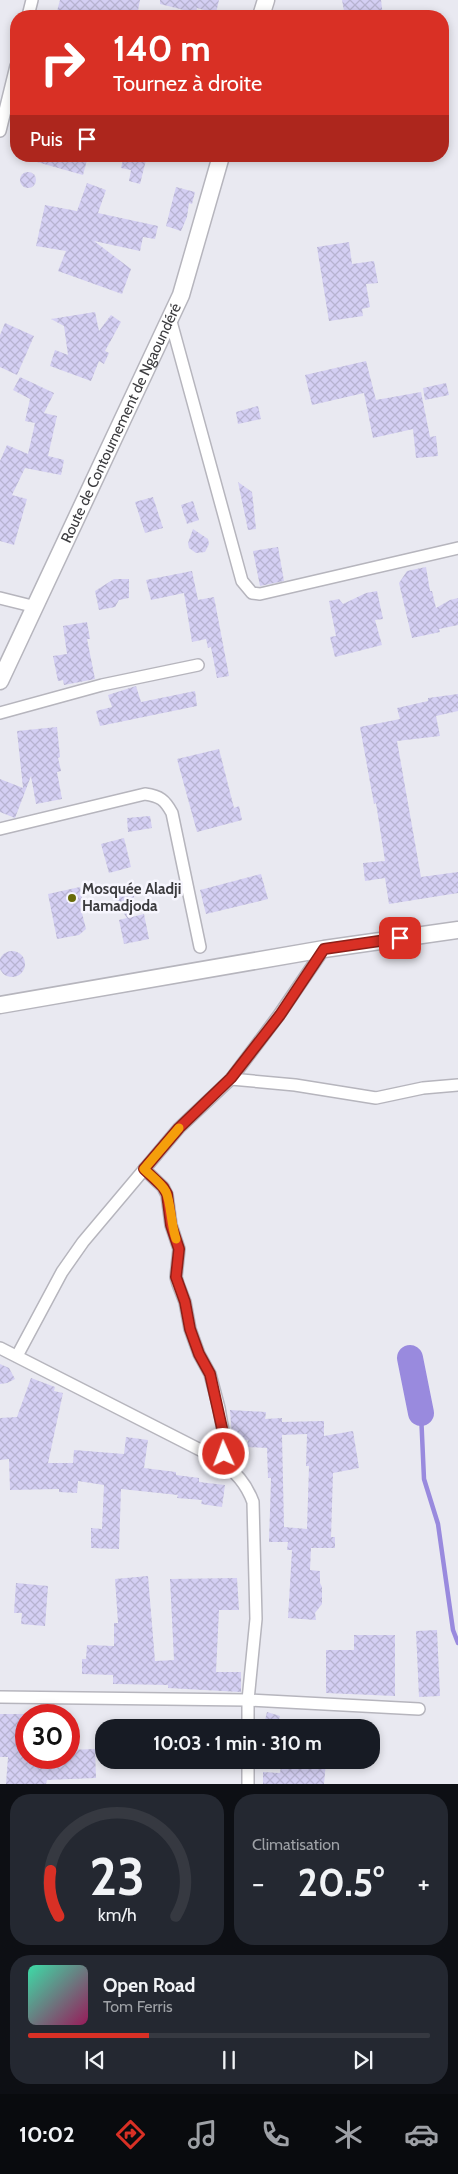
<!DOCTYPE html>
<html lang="fr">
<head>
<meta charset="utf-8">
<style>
	:root { --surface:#171b24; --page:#242831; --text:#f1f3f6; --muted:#9ea1a6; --line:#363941; --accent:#d93025 }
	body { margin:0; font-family:Cabin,sans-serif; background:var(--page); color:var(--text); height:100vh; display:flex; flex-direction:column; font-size:19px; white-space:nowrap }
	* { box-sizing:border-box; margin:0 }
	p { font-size:16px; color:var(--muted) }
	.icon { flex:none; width:28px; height:28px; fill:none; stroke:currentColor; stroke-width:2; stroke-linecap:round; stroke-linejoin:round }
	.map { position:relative; height:1784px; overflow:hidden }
	.sheet { display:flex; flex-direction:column; gap:10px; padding:10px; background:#0d0f14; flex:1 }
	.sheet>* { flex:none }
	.guide { position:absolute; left:10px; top:10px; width:439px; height:152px; border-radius:20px; box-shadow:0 2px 8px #0003; background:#d93025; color:#fff; overflow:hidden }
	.speed { position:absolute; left:15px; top:1704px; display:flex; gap:10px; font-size:25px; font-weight:700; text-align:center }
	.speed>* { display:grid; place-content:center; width:65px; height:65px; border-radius:50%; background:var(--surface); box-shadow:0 2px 8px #0003; line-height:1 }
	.speed .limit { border:8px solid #d22; background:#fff; color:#111 }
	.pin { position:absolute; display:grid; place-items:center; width:42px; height:42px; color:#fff; margin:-21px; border-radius:10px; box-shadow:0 2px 8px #0006 }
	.me { position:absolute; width:55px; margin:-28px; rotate:358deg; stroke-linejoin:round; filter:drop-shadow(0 0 4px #0008) }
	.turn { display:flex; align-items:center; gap:18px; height:105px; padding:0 20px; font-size:22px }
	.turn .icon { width:65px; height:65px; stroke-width:2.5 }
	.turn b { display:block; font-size:35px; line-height:42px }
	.then { display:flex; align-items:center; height:48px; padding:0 20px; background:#0003; gap:10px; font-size:19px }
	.big { font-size:38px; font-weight:800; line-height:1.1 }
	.sheet .widget { flex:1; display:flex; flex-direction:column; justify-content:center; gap:8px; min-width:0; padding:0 18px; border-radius:20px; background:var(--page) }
	.sheet .dial { align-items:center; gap:0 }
	.dial svg { height:130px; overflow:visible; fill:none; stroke:var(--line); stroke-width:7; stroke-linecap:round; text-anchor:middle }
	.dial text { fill:var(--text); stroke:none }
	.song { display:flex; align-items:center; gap:15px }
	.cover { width:60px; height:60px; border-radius:8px; background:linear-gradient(135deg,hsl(160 70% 55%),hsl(330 70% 35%)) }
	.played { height:5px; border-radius:2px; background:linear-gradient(90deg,var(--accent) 30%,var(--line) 30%) }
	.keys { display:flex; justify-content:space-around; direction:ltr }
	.heat { display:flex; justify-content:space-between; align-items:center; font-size:28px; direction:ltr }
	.sheet .tiles { flex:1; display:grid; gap:10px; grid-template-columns:1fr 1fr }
	.widget:last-child { grid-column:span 2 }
	.trip { position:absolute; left:95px; top:1719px; width:285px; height:50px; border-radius:20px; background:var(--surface); box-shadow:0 2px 8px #0003; font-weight:800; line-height:50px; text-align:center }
	.tabs { display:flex; height:80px; justify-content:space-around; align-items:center; background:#090b0e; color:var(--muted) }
	.tabs .icon { width:35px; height:35px }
	.tabs .current { color:var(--accent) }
	.tabs b { font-size:22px; color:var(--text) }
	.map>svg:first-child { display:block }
</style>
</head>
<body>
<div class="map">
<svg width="458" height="1784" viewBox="0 0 458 1784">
	<defs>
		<pattern id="building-cross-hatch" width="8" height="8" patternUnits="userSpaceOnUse" patternTransform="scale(1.25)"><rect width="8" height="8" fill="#d4cff3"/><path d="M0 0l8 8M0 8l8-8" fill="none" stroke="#b7b3d1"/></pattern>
	</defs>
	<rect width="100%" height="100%" fill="#e9e9f1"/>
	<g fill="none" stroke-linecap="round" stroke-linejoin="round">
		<path stroke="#998ade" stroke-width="4.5" d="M421,1413l3,66 14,45 15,106 5,13"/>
		<path stroke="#998ade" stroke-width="26" d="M410,1358l11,55"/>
	</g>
	<g fill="url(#building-cross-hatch)" fill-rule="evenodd">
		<path d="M60,0h80l-3,16h-39l-9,-2 -1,2h-10l-21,-5z"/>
		<path d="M160,0h59l-3,13 -19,-5 -1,5 -36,-9z"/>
		<path d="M342,0h39l2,16h-38z"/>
		<path d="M31,156h57l-5,19 -53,-15z"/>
		<path d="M124,156h23l-7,28 -11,-3 2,-11 -10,-2z"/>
		<circle cx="28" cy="180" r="8"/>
		<path d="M87,183l19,7 -8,23 60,13 -3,13 -12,-2 -3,14 -46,-10 37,28 -9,25 -64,-23 8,-20 -30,-5 9,-41 32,6z"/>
		<path d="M176,187l19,5 -3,12 -3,-1 -2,14 -6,14 -15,-5z"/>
		<path d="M349,242l3,22 22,-3 4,22 -12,1 4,23 -8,2 1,7 -34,5 -12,-74z"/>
		<path d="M95,312l4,19 12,-16 10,7 -16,29 4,2 -5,11 -5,-3 -8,20 -41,-15 5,-16 13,5 -4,-29 -13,-7z"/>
		<path d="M5,323l29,13 -17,39 -17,-8v-32z"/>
		<path d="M366,361l10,39 45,-8 9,45 6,-1 2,20 -22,2 -3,-29 -40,9 -9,-45 -52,12 -7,-30z"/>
		<path d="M20,377l34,16 -10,20 13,3 -9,40 16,4 -3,15 -36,-7 -13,27 15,4 -13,46 -14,-4v-80l7,-16 21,9 7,-31 -10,-2 5,-22 -17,-9z"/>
		<path d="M446,383l3,12 -24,5 -2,-12z"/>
		<path d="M258,406l3,13 -23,5 -2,-12z"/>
		<path d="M238,482l14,10 4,37 -8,1z"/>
		<path d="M153,497l10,31 -18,5 -10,-31z"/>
		<path d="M193,501l6,19 -12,4 -6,-19z"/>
		<path d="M193,529l15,10 1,5 -4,8 -9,1 -7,-5 -1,-5z"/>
		<path d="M278,547l6,34 -24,5 -7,-35z"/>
		<path d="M426,567l4,24h2l4,17 14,-8 8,-2v27l-19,4 1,3 -28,6 -13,-55 8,-12z"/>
		<path d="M192,571l6,29 16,-3 15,79 -12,2 -6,-31 -3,1 -2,-9 -14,3 -8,-49 -33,7 -5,-20z"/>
		<path d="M114,579h15v19l-10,2 -4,7 -16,3 -4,-19z"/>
		<path d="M377,591l6,28 -8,1 7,25 -47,12 -5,-20 6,-1 -7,-35 10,-2 4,5 23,-11z"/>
		<path d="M87,622l3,17h-3l8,40 -31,6 -1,-5 -5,1 -5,-25 14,-2 -4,-28z"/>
		<path d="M136,686l5,16 54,-11 2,15 -97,20 -4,-15 16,-4 -4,-12z"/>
		<path d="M458,694v17l-22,5 4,20 -43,5 24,136 37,-5v21l-69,11 -4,-26 -20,3 -2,-18 22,-2 -9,-58 -2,1 -14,-77 40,-8 -3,-11 31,-7v-3z"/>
		<path d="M57,727l3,30 -2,1 3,13 -4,1 5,27 -26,5 -5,-28 -16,42 -15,-6v-33l23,9 -6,-57z"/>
		<path d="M219,749l15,59 5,-2 3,14 -45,12 -20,-73z"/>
		<path d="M150,816l2,12 -24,4 -1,-14z"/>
		<path d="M124,838l7,29 -22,6 -8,-29z"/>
		<path d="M261,874l7,25 -62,15 -6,-24z"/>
		<path d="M122,884l9,5 3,3v5l-6,21 16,-4 5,25 -25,5 -5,-24 8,-2 -12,-18 -1,-4z"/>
		<path d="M80,887l3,17 -2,5 5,20 -7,6 -22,4 -9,-45z"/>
		<circle cx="12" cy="964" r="13"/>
		<path d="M0,1364l9,4 6,11 -8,4 -7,1z"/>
		<path d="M31,1378l24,9 -1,4 9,2 -15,70h25l1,-13 50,4 2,-17 22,3 -4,28 32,4v3l23,3v4l26,3 -3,22 -21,-3 1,-4 -25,-2 1,-3 -57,-6 -2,60 -28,-1v-20l11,1 2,-44 -26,-4 -1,12 -18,-1v-3l-49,1 -1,-31 -9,1v-42l17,-1z"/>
		<path d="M230,1410l36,2 -1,7 17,-1v4l42,-1v15l29,-5 6,37 -26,5 -2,64h4v11h-24l-1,22 10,1v12l2,4v17l-7,9 1,7 -28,-2 4,-68h-5l1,-8h-19l2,-64h-3l-1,-30 -20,-1 1,-7 -16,-2zM307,1434l-1,32h3l-2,63 -23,-2 -2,-92z"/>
		<path d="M148,1576l7,85 19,-1 -4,-81 67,-1 2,32h-20l-3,62h25v20l-73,-4v-3l-55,-1v-9l-31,-1v-15h4l1,-14 27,1v-23h4l-3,-44z"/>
		<path d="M16,1583l32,3 -3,40 -24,-2 1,-11h-8z"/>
		<path d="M437,1630l3,66 -21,1 -3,-66z"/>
		<path d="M354,1635h41v61l-69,-3v-43h28z"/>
		<path d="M267,1712l13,4 -3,12h-14z"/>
		<path d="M0,1714h26v44h9v7l23,2 -1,-9h12v-8l26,-1 1,29 -49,2 -1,4h-40l2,-27h-8z"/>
		<path d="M282,1760l44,2 -2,22h-61v-12l17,1z"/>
	</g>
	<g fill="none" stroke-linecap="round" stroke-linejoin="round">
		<defs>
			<g id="street">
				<path d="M28,16l4,-16"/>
				<path d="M0,131l16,-65"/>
				<path d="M170,318l72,263 10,12 8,1 198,-46"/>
				<path d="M0,598l36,9"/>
				<path d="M0,713l102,-28 96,-20"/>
				<path d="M0,829l145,-35c15,2 20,6 27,19l28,134"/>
				<path d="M231,1079l64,6 81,13 47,-10 35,-3"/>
				<path d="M144,1169l19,18 4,8 4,30 8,24 -3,28 2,7 7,18 5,27 9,25 11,20 9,34 5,29v17l-4,6"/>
				<path d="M0,1348l220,112c16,13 26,23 33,42l3,117 -8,81v28"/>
				<path d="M17,1356l45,-84 21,-30 96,-114 52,-49 48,-64 45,-66"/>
				<path d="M0,1697l248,3 171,9"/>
				<path d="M248,1760v24"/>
			</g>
			<g id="secondary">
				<path d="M261,16l5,-16"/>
				<path id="s1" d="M0,681l181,-386 40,-139"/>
				<path d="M0,1005l324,-56 134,-19"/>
			</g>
		</defs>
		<use href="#street" stroke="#b6b5bd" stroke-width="14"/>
		<use href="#secondary" stroke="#b6b5bd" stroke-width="19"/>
		<use href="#street" stroke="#fff" stroke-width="11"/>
		<use href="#secondary" stroke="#fff" stroke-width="16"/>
	</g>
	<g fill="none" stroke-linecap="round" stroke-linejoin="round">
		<defs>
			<path id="route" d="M224,1454v-17l-14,-63 -11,-20 -9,-25 -5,-27 -9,-25 3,-28 -8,-24 -4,-31 -4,-7 -19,-18 35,-41 52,-50 49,-63 44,-66 76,-11"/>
		</defs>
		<use href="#route" stroke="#8d1f18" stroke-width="12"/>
		<use href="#route" stroke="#d93025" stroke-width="9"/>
		<path stroke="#f59e0b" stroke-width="9" d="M176,1239c-5,-14 -5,-36 -10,-47 -5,-9 -15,-16 -22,-23l35,-41"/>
	</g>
	<circle fill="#686b0a" stroke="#f7f6fe" stroke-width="2" cx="72" cy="898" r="5"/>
	<g text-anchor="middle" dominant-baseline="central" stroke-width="5" stroke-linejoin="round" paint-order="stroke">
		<g font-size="15" fill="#3c3c3f" stroke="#f7f6fe">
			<text stroke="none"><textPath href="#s1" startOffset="285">Route de Contournement de Ngaoundéré</textPath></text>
		</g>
		<g font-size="15" font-weight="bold" fill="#3c3c3f" stroke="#f7f6fe" text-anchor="start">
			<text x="82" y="889">Mosquée Aladji<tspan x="82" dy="17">Hamadjoda</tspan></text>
		</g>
	</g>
</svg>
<div class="speed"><div class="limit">30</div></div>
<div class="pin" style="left:400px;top:938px;background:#d93025"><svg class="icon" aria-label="arrive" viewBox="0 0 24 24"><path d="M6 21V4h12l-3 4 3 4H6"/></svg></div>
<svg class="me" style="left:224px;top:1454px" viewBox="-20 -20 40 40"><circle r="17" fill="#d93025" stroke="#fff" stroke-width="3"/><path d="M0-11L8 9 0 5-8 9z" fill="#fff"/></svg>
<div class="trip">10:03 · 1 min · 310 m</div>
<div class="guide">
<div class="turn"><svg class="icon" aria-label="right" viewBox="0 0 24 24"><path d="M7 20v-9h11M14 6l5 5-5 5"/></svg><div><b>140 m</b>Tournez à droite</div></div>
<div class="then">Puis<svg class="icon" aria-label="arrive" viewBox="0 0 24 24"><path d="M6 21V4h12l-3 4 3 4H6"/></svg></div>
</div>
</div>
<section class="sheet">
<div class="tiles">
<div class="widget dial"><svg viewBox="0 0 100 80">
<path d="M14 69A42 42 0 1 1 86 69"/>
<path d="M14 69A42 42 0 0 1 9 41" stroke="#d93025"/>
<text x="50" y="56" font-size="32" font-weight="700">23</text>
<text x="50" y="72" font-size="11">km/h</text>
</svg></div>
<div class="widget"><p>Climatisation</p>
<div class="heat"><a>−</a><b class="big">20.5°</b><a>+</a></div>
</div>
<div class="widget">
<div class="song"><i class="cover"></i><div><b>Open Road</b><p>Tom Ferris</p></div></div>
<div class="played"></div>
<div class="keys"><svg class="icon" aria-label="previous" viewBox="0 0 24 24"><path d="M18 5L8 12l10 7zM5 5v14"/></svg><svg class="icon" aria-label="pause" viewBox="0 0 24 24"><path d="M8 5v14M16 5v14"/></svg><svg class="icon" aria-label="next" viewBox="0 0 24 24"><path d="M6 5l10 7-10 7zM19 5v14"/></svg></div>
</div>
</div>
</section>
<nav class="tabs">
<b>10:02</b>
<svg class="icon current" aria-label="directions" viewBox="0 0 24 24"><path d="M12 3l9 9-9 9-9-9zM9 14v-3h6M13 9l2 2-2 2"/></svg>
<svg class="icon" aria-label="music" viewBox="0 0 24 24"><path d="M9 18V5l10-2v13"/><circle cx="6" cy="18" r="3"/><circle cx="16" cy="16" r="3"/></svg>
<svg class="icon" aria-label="phone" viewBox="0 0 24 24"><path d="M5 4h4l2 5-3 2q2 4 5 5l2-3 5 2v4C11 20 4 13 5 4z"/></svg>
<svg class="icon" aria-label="climate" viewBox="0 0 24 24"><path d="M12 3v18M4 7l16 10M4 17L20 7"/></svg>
<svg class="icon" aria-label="car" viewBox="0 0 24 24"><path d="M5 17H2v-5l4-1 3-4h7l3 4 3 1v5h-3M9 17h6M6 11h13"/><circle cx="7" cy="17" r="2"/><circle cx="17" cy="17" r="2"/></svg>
</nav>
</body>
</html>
